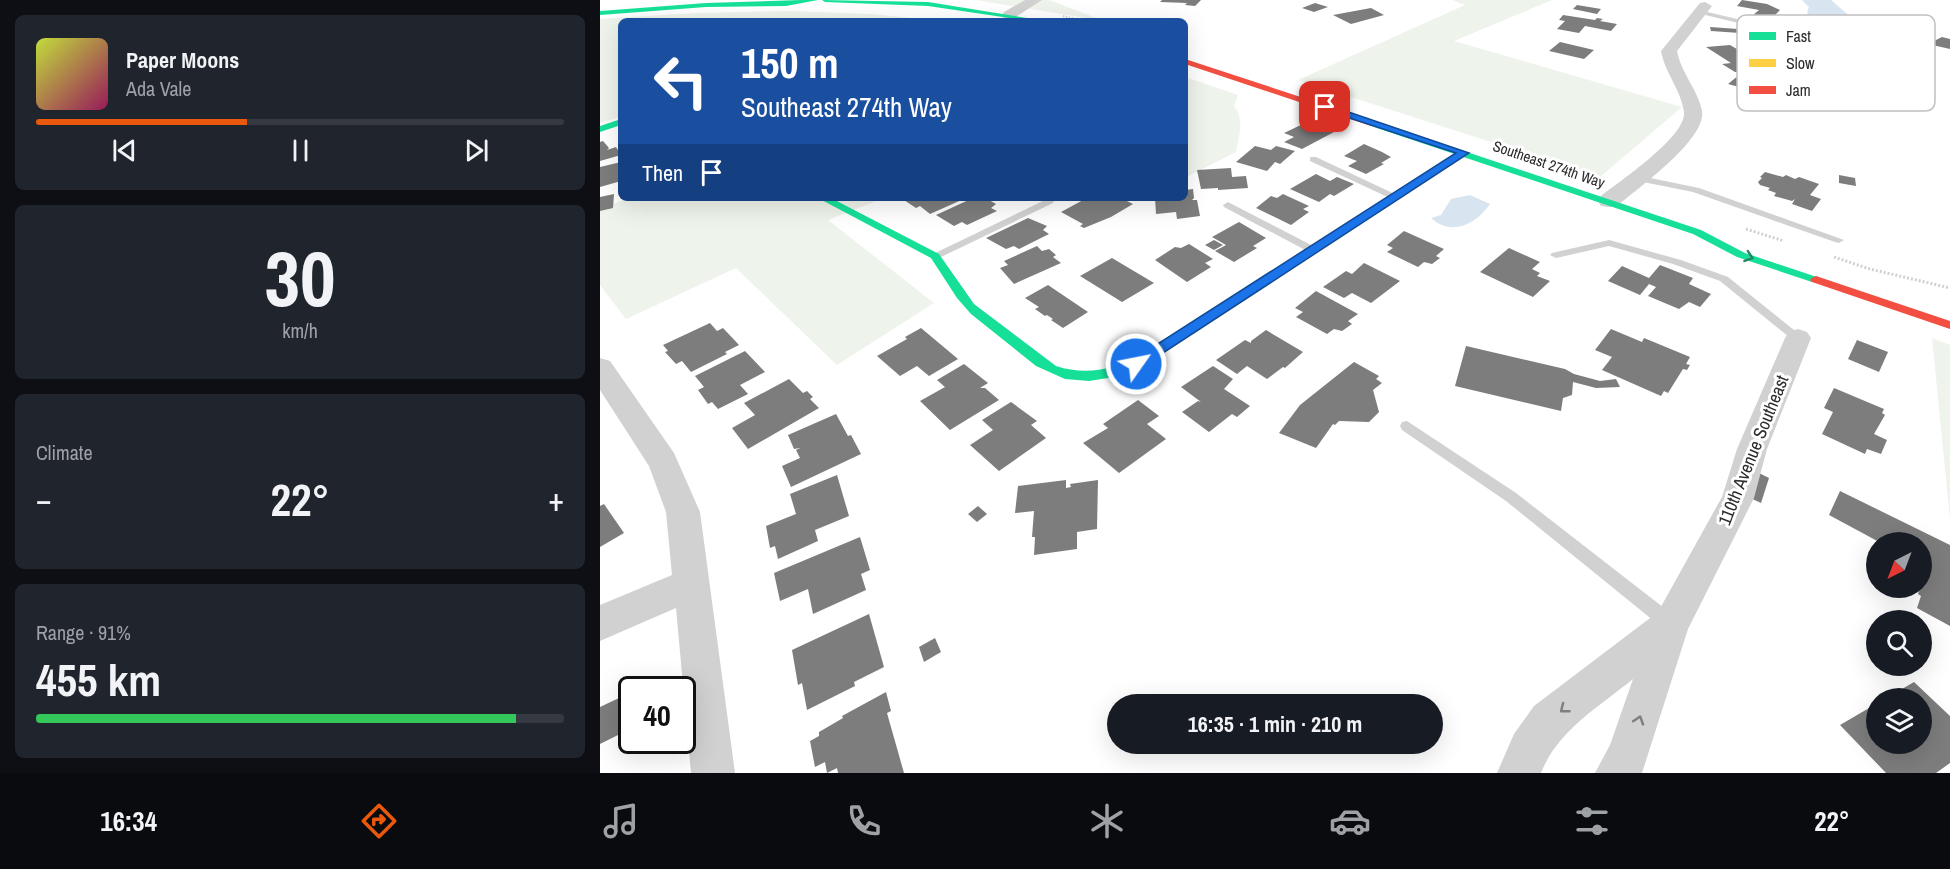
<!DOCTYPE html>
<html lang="en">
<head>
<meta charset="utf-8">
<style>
	:root { --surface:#171b24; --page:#20242c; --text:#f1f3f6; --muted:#9ea1a6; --line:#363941; --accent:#ea580c }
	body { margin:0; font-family:"Archivo Narrow",sans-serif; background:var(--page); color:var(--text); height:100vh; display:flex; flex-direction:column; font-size:22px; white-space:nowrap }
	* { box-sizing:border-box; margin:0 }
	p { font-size:20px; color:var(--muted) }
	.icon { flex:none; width:33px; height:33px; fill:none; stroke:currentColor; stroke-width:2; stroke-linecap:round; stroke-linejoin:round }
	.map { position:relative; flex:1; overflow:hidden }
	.sheet { display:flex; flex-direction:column; gap:15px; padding:15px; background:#0d0f14; width:600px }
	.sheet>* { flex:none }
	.top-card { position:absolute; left:18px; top:18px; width:570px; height:183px; border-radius:9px; box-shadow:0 6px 24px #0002; background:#1a4fa0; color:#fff; overflow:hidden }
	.needle { width:39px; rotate:222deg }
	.controls { position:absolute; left:1266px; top:532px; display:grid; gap:12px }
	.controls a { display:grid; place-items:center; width:66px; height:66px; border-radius:50%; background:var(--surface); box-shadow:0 6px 24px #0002; font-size:30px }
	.speed { position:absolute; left:18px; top:676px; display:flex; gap:12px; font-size:30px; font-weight:700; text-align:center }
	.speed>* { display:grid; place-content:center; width:78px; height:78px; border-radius:50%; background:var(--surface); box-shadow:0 6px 24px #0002; line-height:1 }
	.speed .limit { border:3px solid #111; border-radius:9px; background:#fff; color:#111 }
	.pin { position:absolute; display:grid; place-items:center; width:51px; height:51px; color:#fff; margin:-26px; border-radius:12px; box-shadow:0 3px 9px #0006 }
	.me { position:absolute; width:66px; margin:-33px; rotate:57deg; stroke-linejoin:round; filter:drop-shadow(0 0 4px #0008) }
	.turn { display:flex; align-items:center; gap:21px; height:126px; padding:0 24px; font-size:27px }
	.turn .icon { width:78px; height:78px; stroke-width:2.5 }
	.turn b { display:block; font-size:42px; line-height:51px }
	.then { display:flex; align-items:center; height:57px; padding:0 24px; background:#0003; gap:12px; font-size:22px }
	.big { font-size:45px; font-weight:800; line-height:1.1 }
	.sheet .widget { flex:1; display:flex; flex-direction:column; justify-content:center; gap:9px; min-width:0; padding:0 21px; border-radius:9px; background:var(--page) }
	.sheet .dial { align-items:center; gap:0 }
	.dial b { font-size:78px; line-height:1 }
	.song { display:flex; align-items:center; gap:18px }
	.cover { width:72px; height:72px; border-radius:9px; background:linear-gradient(135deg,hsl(70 70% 55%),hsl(330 70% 35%)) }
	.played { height:6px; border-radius:3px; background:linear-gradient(90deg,var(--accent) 40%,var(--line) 40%) }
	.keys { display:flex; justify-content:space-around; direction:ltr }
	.heat { display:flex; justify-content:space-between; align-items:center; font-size:33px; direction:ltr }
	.charge { height:9px; border-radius:4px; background:linear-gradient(90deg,#34c759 91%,var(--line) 0) }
	.trip { position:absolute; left:507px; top:694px; width:336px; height:60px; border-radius:30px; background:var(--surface); box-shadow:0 6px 24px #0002; font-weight:800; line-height:60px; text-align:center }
	.dock { display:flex; height:96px; justify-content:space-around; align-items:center; background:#090b0e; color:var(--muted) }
	.dock .icon { width:42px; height:42px }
	.dock .selected { color:var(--accent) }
	.dock b { font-size:27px; color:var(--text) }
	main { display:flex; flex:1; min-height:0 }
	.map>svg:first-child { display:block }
</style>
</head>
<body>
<main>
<section class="sheet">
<div class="widget">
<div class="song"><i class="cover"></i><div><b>Paper Moons</b><p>Ada Vale</p></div></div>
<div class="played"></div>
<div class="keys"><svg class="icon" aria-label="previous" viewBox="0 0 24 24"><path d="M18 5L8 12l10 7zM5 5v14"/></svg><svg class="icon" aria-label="pause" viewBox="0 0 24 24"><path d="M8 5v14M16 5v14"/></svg><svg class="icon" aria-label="next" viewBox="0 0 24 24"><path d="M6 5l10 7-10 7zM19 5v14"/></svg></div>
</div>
<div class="widget dial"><b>30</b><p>km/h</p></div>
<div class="widget"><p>Climate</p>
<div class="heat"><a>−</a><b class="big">22°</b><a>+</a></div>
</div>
<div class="widget"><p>Range · 91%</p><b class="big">455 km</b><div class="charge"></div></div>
</section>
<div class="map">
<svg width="1350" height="773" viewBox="0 0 1350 773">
	<rect width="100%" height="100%" fill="#fff"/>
	<g fill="#eef3eb">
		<path d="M376,0h73l55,21z"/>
		<path d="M852,0h100l-98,41 228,66 -82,70 -302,-97 167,-75z"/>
		<path d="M190,11l82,3 67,7h-318v96l-21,6v-104l94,-6z"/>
		<path d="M585,77l53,18 -4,11c11,14 5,29 2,46l-51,26z"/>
		<path d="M29,198h255l-56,22 106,83 -97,62 -101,-97 -110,51 -26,-34v-76z"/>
		<path d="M1332,338l18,7v174z"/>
	</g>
	<g fill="#d8e4ef">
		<path d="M1202,0h29l22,19 16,18 18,11 -2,2c-20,2 -89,-14 -76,-43z"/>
		<path d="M870,195l20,9c-14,20 -38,33 -59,14l10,-3 10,-16z"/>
	</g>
	<g fill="#7d7d7d">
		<path d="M562,0h39l-6,6 -10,-1 2,-2 -27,-1z"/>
		<path d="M1142,0l25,4 13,6 -9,9 -18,-4 6,-5 -22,-4z"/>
		<path d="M715,3l13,4 -14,5 -12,-4z"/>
		<path d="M977,5l24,4 -4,5 -24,-5z"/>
		<path d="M771,8l13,7 -33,9 -18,-9z"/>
		<path d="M963,15l32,5 2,-2 6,1 -3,2 17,3 -6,7 -26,-5 -6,7 -22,-4 8,-8 -6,-1z"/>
		<path d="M1110,27l28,2 2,4 -29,-2z"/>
		<path d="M1342,37l8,2v10l-22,-5z"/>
		<path d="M960,42l34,8 -10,9 -35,-8z"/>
		<path d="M1130,45l41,24 -36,3 -13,-8 9,-1 -25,-16z"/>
		<path d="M1139,75l26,7 -2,2 13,3 -7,8 -41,-11z"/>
		<path d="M705,123l17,7 3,-2 9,4 -32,17 -18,-7 10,-5 -10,-4z"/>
		<path d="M3,141l6,7 -2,2 9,-3 5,8 -21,6v-19z"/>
		<path d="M764,144l18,8 9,5 -10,6 3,1 -18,10 -18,-8 9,-5 -13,-5z"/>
		<path d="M655,146l16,4 5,-4 19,5 -15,13 -5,-2 -8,9 -31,-9z"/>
		<path d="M21,162v19l-21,6v-20z"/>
		<path d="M631,168l1,9 14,-1 2,12 -30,2v-2l-17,1 -4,-19z"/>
		<path d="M1165,172l18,5 3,-2 9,4 4,-2 20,7 -9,11 11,4 -9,12 -20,-7 3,-5 -3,2 -18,-5 2,-3 -8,-3 2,-2 -10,-3 -2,-3 4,-4 -2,-1z"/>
		<path d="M716,174l14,7 7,-4 17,7 -20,12 -4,-2 -11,8 -29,-13z"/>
		<path d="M1239,175l16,3 1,8 -17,-3z"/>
		<path d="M593,189l1,9 -2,2h5l3,16 -23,3 -1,-7 -20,2 -1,-16h30v-8z"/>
		<path d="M14,194l-1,14 -13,3v-14z"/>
		<path d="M683,194l26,12 -6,3 6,3 -18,13 -35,-17 15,-12 6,2z"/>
		<path d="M301,198h65l-36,16 -10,-8 -4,2z"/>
		<path d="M373,198h7l5,3 4,-1 7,4 -5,4 6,3 -30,14 -5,-3 -8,4 -18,-11z"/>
		<path d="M496,198h25l12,6 -22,13 -27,11 -4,-2 3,-2 -22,-12 24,-13 5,2z"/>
		<path d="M428,218l19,8 -4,4 6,4 -30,15 -5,-3 -8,3 -20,-11z"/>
		<path d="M639,222l27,16 -13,8 4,2 -23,14 -19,-11 11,-6 -14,-8z"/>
		<path d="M804,231l40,18 -8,7 4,2 -8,6 -8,-2 -6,5 -31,-15 6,-4 -6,-3z"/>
		<path d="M614,240l9,5 -9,5 -9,-5z"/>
		<path d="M589,244l24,15 -8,4 6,4 -24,15 -32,-22 20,-13 6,1z"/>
		<path d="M437,246l5,5 7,-2 7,6 -3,2 8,6 -47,21 -14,-16 8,-3 -4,-4z"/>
		<path d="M909,248l31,14 -8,7 8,4 -3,3 13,5 -17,16 -53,-25z"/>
		<path d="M512,258l42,25 -32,19 -42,-26z"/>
		<path d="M764,263l36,18 -29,22 -19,-10 -8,5 -21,-11 23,-16 6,3z"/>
		<path d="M1060,265l33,13 -4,6 22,10 -11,13 -11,-5 -10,7 -31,-13 8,-9 -7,-3 -9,11 -32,-14 14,-15 27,12z"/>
		<path d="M448,285l40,27 -25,16 -12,-8 2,-1 -6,-4 -2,1 -10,-7 4,-2 -14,-9z"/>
		<path d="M716,291l42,23 -10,7 4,3 -10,7 -8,-2 -7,5 -31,-17 7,-5 -8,-4z"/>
		<path d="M110,323l7,8 6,-3 16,17 -14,7 2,2 -36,18 -9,-11 -6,3 -11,-12 3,-1 -5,-6z"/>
		<path d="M321,328l37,31 -29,17 -12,-10 -17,10 -23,-20 30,-17 -2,-2z"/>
		<path d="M1011,329l31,13 2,-4 46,19 -4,7 4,1 -3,5 -4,-1 -15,24 -4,-2 -3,5 -59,-26 10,-13 -17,-7z"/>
		<path d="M666,330l37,22 -18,16 -2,-1 -16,12 -20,-13 -10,8 -21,-14 29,-20 6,3v-2z"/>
		<path d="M1257,340l31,12 -9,20 -31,-13z"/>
		<path d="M866,346l99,23 9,5 26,7 16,-2 4,8 -24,1 -23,-6 -1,13 -9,3 -2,13 -106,-25z"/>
		<path d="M145,351l20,21 -25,13 8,9 -30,15 -6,-7 -4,2 -10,-14 6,-3 -9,-11z"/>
		<path d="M754,362l25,14 -3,3 6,4 -9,7 6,22 -10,10 -30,-1 -4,4 -2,-1 -17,24 -37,-15 21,-28z"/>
		<path d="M364,364l24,19 -8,5h5l14,12 -49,30 -30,-29 25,-14 -8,-7z"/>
		<path d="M613,366l20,13 -9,10 26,17 -13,11 -5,-3 -23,18 -27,-20 16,-11 3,1 -20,-15z"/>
		<path d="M189,379l14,14 4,-2 6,6 -3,2 9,9 -71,41 -16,-21 23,-13 -11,-12z"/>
		<path d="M1234,388l50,21 -2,4 3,2 -11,19 13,6 -6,14 -14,-5 -2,5 -43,-20 11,-22 -9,-4z"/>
		<path d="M538,400l21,16 -12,8 19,15 -47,34 -36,-30 25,-15 -5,-4z"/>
		<path d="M411,402l26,19 -6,4 15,13 -47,33 -29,-26 23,-15 -11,-10z"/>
		<path d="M236,414l12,22 3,-1 10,19 -70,33 -9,-21 18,-8 -4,-8 4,-2 -6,1 -6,-14z"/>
		<path d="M1157,472l12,6 -8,25 -13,-6z"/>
		<path d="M237,475l12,41 -34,14 3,11 -40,18 -3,-13 -5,2 -4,-22 30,-12 -6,-20z"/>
		<path d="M466,480v8l5,-1 -1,-3 28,-4 -1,49 -20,3v17l-43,6 1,-18h-3l2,-26 -19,2 3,-27z"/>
		<path d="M1240,491l110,54v81l-33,-18 4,-12 -3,-2 6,-17 4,2 3,-10 -9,-5v-21h-41l-52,-28z"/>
		<path d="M4,504l20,29 -24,14v-41z"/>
		<path d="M378,506l9,8 -10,8 -9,-8z"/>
		<path d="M260,537l10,33 -9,4 5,16 -53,24 -5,-25 -28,12 -6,-28z"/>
		<path d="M269,614l15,53 -30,15 1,4 -48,24 -5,-27 -4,2 -6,-35z"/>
		<path d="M335,638l6,14 -17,10 -5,-15z"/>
		<path d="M1314,682l36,34v47l-14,10h-50l-46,-48 36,-21v40h46v-45h-37z"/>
		<path d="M286,692l5,19 -4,2 17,60h-66l-1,-5 -10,5 -2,-11 -10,5 -5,-26 9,-5v-4l24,-14 -1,-2z"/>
		<path d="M19,698l1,36 -20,10v-37z"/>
	</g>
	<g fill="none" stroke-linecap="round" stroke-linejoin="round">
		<path stroke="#d1d1d1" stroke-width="2" stroke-dasharray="1.5 1.5" stroke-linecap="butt" d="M463,16l21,5"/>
		<g stroke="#d1d1d1" stroke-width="3" stroke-dasharray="2 2" stroke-linecap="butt">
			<path d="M1146,229l38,12"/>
			<path d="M1234,257l36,12 80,19"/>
		</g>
		<g fill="#d1d1d1" fill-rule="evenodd">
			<path d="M1099,10l189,45 4,2 -4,2 -191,-46z"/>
			<path d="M710,157h6l85,40 -1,2h-8l-82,-38z"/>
			<path d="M1036,175l63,13 145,52 -5,3 -4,-1 -142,-50 -60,-12 -2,-2z"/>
			<path d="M449,198l5,3 -1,2 -114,55 -4,1 -6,-3z"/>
			<path d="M628,202l89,46 2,2 -6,3 -4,-1 -85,-45 -1,-2z"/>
			<path d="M1009,240l72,20 47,17 76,61 -6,4 -4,-1 -74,-60 -47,-17 -64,-18 -53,12 -6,-3 2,-2z"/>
			<path d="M807,421l109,72 161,125 3,6 -3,6 -6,2 -6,-2 -159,-129 -104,-71 -2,-4 2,-4z"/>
		</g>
		<g fill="#d1d1d1" fill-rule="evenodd">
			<path d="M425,0h17l-28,18h-10l-2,-3 2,-3z"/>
			<path d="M1105,2l7,4 -35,45c4,22 21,39 25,60 5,28 -65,78 -85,95l-8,1 -8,-1 -3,-5 3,-5c19,-15 86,-60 83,-84 -3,-22 -19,-39 -23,-61l39,-48z"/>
			<path d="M1198,329l9,3 4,6 -44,111 -13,49 -66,131 -46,144h-47l15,-28 23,-66c-33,27 -76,52 -92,94h-44l17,-39 20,-28 124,-94 64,-115 15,-48 48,-111 4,-6z"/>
			<path d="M0,358l10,3 64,92 26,59 35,261h-44l-15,-165 -76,33v-36l72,-30 -6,-63 -17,-46 -49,-76z"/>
		</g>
		<g fill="#16e098" fill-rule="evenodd">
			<path d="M201,0h17l-32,6 -80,1 -106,8v-4l106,-8z"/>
			<path d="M222,0l106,2 118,19h-17l-101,-15 -103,-4z"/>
			<path d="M21,119v6l-21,7v-6z"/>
			<path d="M774,121l327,109 44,23 75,25 2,2 -2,2h-8l-75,-25 -44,-23 -322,-108 -1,-2z"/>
			<path d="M218,198h13l108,56 35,50 82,62c52,17 92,-15 134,-42h8l2,3 -34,24 -35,19 -23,8 -19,3 -24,-2 -29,-13 -65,-52 -14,-16 -26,-40z"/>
		</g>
		<path fill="#ffcf43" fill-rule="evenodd" d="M861,151l8,2 -271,177h-8l-2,-3 2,-3z"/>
		<g fill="#f24e42" fill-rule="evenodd">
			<path d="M585,59l192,63 1,2 -7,2 -186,-62z"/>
			<path d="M1216,276l134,45v8l-138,-47 -2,-2 2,-2z"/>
		</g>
	</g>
	<defs><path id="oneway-chevron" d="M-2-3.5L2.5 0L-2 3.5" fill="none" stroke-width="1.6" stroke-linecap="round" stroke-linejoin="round" transform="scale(1.5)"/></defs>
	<use stroke="#218662" href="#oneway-chevron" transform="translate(1149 257) rotate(19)"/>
	<g stroke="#7e7e7e">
		<use href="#oneway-chevron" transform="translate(964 709) rotate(142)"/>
		<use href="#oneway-chevron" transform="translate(1039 720) rotate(-72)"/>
	</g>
	<path fill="#1a73e8" stroke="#114b97" stroke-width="1.5" d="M722,105h6l141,48 -329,215h-9l-2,-4 2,-3 325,-208 -134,-44z"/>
	<g text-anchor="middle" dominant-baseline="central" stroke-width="6" stroke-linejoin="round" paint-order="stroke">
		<g font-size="15" fill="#2c2c2c" stroke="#fff">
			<text transform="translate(949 164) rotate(19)">Southeast 274th Way</text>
		</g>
		<g font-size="18" fill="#2c2c2c" stroke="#fff">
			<text transform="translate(1153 450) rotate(-68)">110th Avenue Southeast</text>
		</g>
	</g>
	<rect x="1137" y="15" width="198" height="96" rx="9" fill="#fff" stroke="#c0c0c0" stroke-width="1.5"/>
	<rect x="1149" y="32" width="27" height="8" fill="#16e098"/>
	<rect x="1149" y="59" width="27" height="8" fill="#ffcf43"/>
	<rect x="1149" y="86" width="27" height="8" fill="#f24e42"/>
	<g font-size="16" fill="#2c2c2c">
		<text x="1186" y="42">Fast</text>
		<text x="1186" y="69">Slow</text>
		<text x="1186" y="96">Jam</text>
	</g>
</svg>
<div class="controls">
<a><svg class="needle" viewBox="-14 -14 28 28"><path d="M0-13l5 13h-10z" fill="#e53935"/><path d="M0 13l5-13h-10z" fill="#9ea1a6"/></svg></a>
<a><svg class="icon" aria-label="search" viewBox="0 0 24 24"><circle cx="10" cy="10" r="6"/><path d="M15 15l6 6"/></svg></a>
<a><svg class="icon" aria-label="layers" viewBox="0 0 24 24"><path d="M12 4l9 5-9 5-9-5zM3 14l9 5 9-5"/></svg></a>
</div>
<div class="speed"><div class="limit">40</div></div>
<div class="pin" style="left:725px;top:107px;background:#d93025"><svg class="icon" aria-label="arrive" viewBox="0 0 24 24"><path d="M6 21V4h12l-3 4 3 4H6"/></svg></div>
<svg class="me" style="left:536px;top:364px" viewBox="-20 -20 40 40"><circle r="17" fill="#1a73e8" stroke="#fff" stroke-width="3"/><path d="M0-11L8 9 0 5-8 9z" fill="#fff"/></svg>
<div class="trip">16:35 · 1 min · 210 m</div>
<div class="top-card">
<div class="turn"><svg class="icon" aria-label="left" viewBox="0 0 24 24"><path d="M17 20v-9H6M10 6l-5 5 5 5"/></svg><div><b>150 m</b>Southeast 274th Way</div></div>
<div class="then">Then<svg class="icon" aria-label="arrive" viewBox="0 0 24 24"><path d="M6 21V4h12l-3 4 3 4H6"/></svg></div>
</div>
</div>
</main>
<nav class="dock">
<b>16:34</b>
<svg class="icon selected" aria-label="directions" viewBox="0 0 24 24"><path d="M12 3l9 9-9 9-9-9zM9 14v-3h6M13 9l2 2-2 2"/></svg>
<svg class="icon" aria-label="music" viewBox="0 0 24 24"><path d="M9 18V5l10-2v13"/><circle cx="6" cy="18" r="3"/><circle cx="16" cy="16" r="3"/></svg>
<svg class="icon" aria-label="phone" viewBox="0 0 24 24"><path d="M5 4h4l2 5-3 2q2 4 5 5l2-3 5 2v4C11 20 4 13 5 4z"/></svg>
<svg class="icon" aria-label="climate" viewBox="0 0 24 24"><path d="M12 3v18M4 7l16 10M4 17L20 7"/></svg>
<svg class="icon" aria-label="car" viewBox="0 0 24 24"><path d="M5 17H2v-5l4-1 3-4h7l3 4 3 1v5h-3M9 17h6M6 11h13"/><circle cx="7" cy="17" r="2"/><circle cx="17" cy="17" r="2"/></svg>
<svg class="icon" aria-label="filters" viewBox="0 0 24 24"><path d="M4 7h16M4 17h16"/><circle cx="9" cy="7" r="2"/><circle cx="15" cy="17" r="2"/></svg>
<b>22°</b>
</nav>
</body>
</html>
